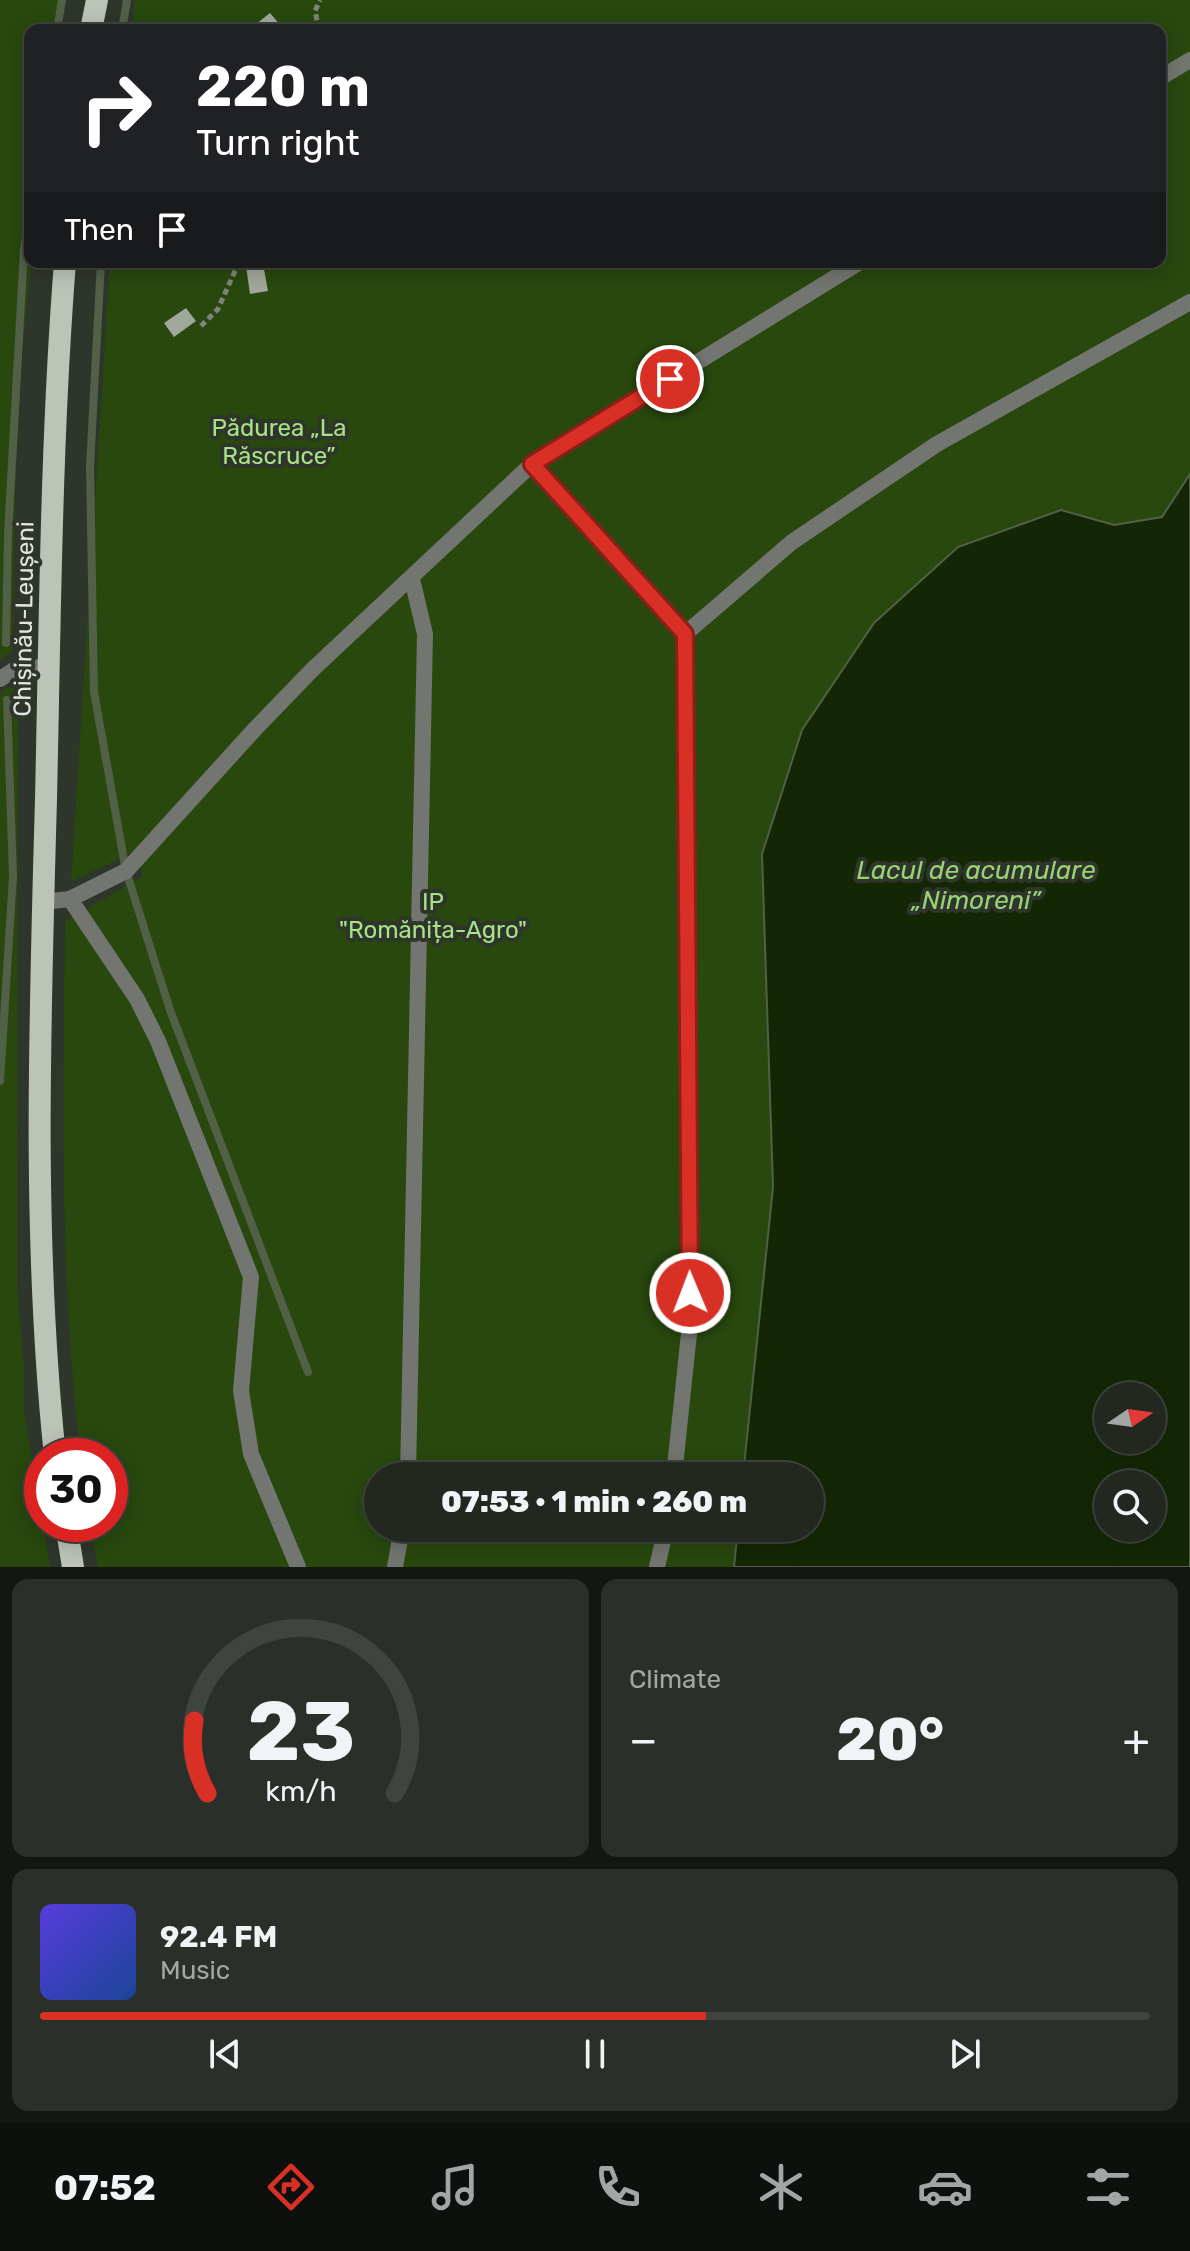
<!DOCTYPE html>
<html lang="en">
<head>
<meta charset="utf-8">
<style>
	:root { --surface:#222820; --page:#2a3029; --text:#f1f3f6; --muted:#a2a6a5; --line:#3f443e; --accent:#d93025 }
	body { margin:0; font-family:Rubik,sans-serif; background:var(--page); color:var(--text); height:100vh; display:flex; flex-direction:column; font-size:30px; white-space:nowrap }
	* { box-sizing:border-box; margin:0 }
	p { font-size:26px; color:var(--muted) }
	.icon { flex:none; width:44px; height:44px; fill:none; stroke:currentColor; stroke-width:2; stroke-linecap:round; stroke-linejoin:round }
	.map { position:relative; height:1567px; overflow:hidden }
	.details { display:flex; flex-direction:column; gap:12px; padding:12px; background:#131612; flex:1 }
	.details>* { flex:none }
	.top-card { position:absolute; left:24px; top:24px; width:1142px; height:244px; border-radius:16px; box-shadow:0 4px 20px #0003,0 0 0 2px var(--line); background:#202124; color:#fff; overflow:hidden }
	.needle { width:52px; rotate:77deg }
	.buttons { position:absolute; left:1094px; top:1382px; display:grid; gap:16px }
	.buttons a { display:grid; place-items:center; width:72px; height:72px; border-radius:50%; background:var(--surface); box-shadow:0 4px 20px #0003,0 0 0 2px var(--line); font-size:40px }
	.speed { position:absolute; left:24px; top:1438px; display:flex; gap:16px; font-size:40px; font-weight:700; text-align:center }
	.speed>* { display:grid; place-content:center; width:104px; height:104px; border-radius:50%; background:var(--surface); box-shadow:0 4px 20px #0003,0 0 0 2px var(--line); line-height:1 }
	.speed .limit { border:12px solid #d22; background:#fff; color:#111 }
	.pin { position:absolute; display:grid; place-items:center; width:68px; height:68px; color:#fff; margin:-34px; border:4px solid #fff; border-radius:50%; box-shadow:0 2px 8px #0007 }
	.me { position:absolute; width:88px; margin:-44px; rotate:359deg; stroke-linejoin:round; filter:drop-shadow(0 0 6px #0008) }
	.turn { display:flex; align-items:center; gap:28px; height:168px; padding:0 40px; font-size:36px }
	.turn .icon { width:104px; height:104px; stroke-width:2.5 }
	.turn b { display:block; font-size:56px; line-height:68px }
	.then { display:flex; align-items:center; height:76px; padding:0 40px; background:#0003; gap:16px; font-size:30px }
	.big { font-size:60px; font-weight:800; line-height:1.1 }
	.details .tile { flex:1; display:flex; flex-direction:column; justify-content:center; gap:12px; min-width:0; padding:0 28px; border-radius:16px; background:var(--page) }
	.details .dial { align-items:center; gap:0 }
	.dial svg { height:208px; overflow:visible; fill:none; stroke:var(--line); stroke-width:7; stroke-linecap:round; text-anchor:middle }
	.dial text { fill:var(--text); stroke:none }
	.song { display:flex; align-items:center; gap:24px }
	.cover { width:96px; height:96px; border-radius:12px; background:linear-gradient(135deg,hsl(250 70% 55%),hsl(220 70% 35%)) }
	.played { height:8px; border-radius:4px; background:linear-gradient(90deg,var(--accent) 60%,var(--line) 60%) }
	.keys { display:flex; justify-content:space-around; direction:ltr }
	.heat { display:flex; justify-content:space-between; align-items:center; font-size:44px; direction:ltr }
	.details .tiles { flex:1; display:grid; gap:12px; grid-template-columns:1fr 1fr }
	.tile:last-child { grid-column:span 2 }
	.trip { position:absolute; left:364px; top:1462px; width:460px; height:80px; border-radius:40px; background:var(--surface); box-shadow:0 4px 20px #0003,0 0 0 2px var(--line); font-weight:800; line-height:80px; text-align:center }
	.menu { display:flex; height:128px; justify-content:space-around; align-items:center; background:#0e100d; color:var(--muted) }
	.menu .icon { width:56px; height:56px }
	.menu .on { color:var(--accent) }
	.menu b { font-size:36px; color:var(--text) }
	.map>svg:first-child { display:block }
</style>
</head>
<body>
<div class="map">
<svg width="1190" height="1567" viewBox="0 0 1190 1567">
	<rect width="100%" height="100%" fill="#2e352a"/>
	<g fill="#28480e">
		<path d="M0,0h59l-6,30h-23l1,232 -9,90 -6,116 -4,183 -12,8z"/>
		<path d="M135,0h1055v520l-406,956h-406v52h403l-6,39h-677l-8,-43h20v-68h-29c-22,-177 -18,-356 -16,-535l78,-45 -8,-25 -64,31 39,-620h1050v-232h-1029z"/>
		<path d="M18,683l-1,605 7,79v43l26,157h-50v-875z"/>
	</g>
	<path fill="#132705" stroke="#516047" stroke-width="2" fill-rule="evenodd" d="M1190,474v1093h-456l4,-39h72v-52h-67l30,-289 -11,-333 40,-124 72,-107 84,-76 103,-37 53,15 48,-8zM1108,1396h44v44h-44zM1108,1484h44v44h-44z"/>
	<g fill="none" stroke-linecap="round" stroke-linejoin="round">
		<g stroke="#516047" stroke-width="8">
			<path d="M57,30l5,-30"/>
			<path d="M122,30l5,-30"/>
			<path d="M101,262l-11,205 4,225 32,179 44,139 138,362"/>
			<path d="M6,643l2,-109 16,-285 6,-38"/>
			<path d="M0,1081l13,-205 -6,-176"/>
		</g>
	</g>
	<g fill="#a0a89b">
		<path d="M270,13l11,13 -5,4h-21l-3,-3z"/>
		<path d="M263,264l5,27 -18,3 -4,-28z"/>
		<path d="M186,308l10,13 -22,16 -10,-14z"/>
	</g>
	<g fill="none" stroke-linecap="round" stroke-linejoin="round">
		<g stroke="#7f847c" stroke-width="5" stroke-dasharray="6 4" stroke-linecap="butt">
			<path d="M319,30l-4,-19 5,-11"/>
			<path d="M201,326l17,-17 21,-47"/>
		</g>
		<path stroke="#727570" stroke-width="12" d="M532,464l153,170"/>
		<g stroke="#727570" stroke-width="16">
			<path d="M1160,78l30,-18"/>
			<path d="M0,679l17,-11 32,-1"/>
			<path d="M70,899l67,100 21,42 93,236 -10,114 10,63 47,113"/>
			<path d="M43,902l27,-3 56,-28 129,-142 58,-60 219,-205 328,-202"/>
			<path d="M408,1476l17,-842 -13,-55"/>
			<path d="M674,1476l16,-152 -5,-690 107,-92 145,-98 253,-142"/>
			<path d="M395,1567l7,-39"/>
			<path d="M657,1567l9,-39"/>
		</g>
		<g stroke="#bcc4b8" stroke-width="22">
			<path d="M91,30l6,-30"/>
			<path d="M55,1456c-23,-218 -15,-438 -9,-657 4,-179 5,-359 19,-537"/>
			<path d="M66,1524l7,43"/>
		</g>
	</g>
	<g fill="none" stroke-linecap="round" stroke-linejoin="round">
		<defs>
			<path id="route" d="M670,379l-138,85 153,170 5,659"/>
		</defs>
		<use href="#route" stroke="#8d1f18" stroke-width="20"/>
		<use href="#route" stroke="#d93025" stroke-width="14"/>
	</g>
	<g text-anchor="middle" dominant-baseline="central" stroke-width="8" stroke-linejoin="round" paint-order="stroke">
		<g font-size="24" fill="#a9e186" stroke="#2e352a">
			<text x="279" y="428">Pădurea „La<tspan x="279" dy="28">Răscruce”</tspan></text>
			<text x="433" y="902">IP<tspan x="433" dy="28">"Romănița-Agro"</tspan></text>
		</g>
		<g font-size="24" fill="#e2e6e0" stroke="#2e352a">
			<text transform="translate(24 619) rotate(-89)">Chișinău-Leușeni</text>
		</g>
		<g font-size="26" font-style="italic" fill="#99d176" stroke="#2e352a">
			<text x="976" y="870">Lacul de acumulare<tspan x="976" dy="30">„Nimoreni”</tspan></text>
		</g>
	</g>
</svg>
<div class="buttons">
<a><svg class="needle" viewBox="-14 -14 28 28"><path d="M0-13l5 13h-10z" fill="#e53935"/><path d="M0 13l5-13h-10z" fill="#a2a6a5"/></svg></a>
<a><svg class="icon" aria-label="search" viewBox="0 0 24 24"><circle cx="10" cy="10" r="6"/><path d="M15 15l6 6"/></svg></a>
</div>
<div class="speed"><div class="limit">30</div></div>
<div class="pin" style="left:670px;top:379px;background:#d93025"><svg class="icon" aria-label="arrive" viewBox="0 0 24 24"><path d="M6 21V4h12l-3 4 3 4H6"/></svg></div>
<svg class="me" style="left:690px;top:1293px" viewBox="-20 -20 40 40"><circle r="17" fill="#d93025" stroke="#fff" stroke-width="3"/><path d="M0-11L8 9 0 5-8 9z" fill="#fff"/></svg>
<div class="trip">07:53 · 1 min · 260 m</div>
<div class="top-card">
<div class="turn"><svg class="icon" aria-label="right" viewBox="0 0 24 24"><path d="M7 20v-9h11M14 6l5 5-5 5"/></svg><div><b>220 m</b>Turn right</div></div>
<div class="then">Then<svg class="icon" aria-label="arrive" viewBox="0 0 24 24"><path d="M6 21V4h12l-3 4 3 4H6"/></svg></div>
</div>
</div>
<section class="details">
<div class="tiles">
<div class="tile dial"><svg viewBox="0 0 100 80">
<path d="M14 69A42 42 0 1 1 86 69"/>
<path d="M14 69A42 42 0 0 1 9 41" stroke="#d93025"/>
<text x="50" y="56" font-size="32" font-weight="700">23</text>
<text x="50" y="72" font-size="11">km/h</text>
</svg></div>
<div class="tile"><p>Climate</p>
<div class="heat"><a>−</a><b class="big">20°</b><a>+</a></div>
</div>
<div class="tile">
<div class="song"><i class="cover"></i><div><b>92.4 FM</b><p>Music</p></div></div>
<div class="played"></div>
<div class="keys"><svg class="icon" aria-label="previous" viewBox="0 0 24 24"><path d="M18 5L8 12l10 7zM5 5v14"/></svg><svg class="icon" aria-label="pause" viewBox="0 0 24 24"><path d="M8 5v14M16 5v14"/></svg><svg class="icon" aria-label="next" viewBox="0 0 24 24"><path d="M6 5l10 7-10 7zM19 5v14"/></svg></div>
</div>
</div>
</section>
<nav class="menu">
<b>07:52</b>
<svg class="icon on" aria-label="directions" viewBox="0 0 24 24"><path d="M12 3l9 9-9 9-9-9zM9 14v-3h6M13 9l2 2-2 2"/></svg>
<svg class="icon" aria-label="music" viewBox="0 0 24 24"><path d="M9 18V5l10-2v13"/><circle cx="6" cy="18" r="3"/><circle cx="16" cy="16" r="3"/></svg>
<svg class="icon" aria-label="phone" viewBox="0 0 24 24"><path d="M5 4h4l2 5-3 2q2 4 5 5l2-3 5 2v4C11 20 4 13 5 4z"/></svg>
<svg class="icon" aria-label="climate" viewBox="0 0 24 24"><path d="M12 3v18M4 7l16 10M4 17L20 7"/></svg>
<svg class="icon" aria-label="car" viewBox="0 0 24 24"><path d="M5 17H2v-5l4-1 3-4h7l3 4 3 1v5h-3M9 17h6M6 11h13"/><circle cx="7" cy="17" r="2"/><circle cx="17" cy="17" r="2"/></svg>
<svg class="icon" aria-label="filters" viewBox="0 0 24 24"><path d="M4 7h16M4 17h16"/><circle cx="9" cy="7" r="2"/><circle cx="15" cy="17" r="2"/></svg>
</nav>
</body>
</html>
